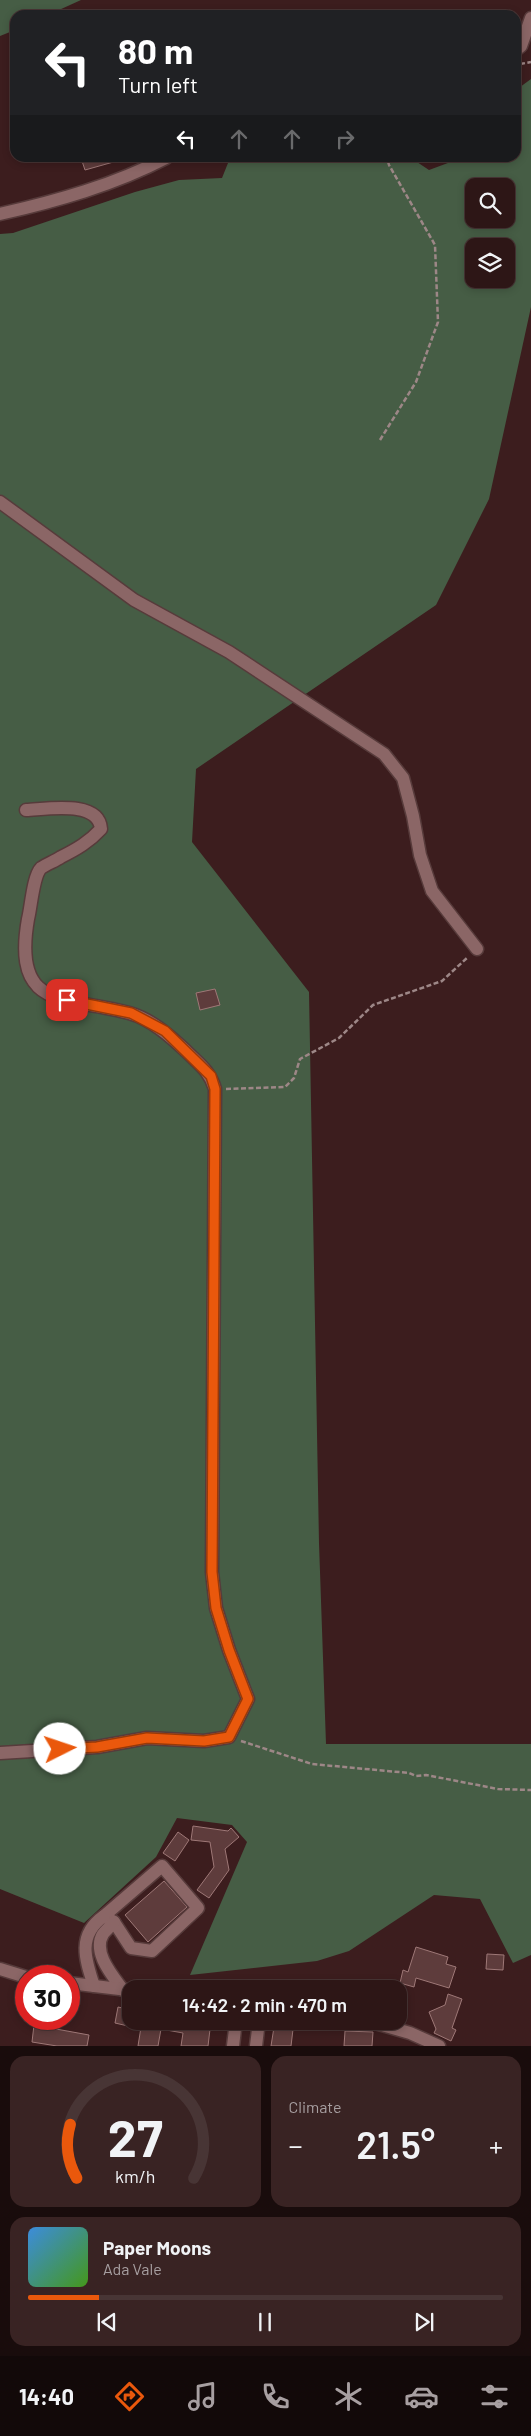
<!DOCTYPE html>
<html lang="en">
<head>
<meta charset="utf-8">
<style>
	:root { --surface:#2d1616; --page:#392323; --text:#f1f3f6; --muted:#a79fa1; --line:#483535; --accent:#ea580c }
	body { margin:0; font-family:Barlow,sans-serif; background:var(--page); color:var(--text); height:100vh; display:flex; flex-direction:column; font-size:19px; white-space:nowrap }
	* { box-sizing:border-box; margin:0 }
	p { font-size:16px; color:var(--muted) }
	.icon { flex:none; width:28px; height:28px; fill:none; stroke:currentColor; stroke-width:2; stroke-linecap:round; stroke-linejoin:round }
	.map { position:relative; height:2046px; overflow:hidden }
	.sheet { display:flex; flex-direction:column; gap:10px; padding:10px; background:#190c0c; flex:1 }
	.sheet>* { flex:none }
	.hud { position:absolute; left:10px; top:10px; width:511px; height:152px; border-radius:15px; box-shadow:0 2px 8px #0003,0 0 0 1px var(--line); background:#202124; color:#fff; overflow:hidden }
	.fabs { position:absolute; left:465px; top:178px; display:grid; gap:10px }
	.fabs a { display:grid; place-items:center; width:50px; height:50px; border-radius:10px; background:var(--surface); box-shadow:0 2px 8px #0003,0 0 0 1px var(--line); font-size:25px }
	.speed { position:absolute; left:15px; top:1965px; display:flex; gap:10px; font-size:25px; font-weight:700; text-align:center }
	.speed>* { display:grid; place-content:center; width:65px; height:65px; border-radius:50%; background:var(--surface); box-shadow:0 2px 8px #0003,0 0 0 1px var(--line); line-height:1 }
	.speed .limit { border:8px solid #d22; background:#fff; color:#111 }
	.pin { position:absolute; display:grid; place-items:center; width:42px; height:42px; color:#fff; margin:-21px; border-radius:10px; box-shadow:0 2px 8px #0006 }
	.me { position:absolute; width:55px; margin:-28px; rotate:86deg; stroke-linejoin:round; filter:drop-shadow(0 0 4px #0008) }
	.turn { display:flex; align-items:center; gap:18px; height:105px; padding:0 25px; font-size:22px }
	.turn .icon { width:65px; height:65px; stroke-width:2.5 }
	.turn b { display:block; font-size:35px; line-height:42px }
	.lanes { display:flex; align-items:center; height:48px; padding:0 25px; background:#0003; justify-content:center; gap:25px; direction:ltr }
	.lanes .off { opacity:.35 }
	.big { font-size:38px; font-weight:600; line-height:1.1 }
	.sheet .widget { flex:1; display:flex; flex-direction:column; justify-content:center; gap:8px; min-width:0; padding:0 18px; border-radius:15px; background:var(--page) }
	.sheet .dial { align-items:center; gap:0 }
	.dial svg { height:130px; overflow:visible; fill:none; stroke:var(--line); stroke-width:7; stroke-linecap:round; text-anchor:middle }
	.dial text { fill:var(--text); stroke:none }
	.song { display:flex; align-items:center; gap:15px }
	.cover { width:60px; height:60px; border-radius:8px; background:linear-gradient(135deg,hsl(210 70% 55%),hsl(100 70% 35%)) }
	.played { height:5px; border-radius:2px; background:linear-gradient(90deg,var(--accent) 15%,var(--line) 15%) }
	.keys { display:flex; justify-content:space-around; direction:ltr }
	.heat { display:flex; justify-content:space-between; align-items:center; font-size:28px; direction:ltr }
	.sheet .tiles { flex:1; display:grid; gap:10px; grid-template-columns:1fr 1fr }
	.widget:last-child { grid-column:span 2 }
	.trip { position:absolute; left:122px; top:1980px; width:285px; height:50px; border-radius:15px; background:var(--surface); box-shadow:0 2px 8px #0003,0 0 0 1px var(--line); font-weight:600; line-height:50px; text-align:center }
	.dock { display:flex; height:80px; justify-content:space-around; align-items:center; background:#120909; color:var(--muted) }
	.dock .icon { width:35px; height:35px }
	.dock .active { color:var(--accent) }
	.dock b { font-size:22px; color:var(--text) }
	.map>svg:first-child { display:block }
</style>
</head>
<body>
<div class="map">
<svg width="531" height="2046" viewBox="0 0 531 2046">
	<rect width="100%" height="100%" fill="#3c1d1e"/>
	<g fill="#465d45" fill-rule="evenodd">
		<path d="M0,0h81l-33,15h-33v15l-15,6z"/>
		<path d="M531,79v228l-42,192 -53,106 -240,164 -4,73 117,150 10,551 7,201h205v211l-18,8 -33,-64 -46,-4 -85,56 -32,10 -127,14 57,-133 -15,-17 -55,-7 -21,39 -72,66 -84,-34v-1655l13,-1 122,-41 44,-12 43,-2 8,-20h181l18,12 27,-10 3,-2h57v-68zM474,186h32v33h-32zM474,246h32v33h-32z"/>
	</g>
	<g fill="#5e3c3c" stroke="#9e7877">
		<path d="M81,158h35l1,3 -32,9z"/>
		<path d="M215,989l5,16 -20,5 -4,-17z"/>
		<path d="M193,1826l35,5 3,-3 8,9 -14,12 4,21 -20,28 -12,-8 17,-23 -4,-25 -19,-2z"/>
		<path d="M178,1832l11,8 -14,21 -12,-8z"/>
		<path d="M164,1881l23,26 -39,35 -23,-27z"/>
		<path d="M416,1947l32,10 -2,7 10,3 -7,21 -33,-10 -2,9 -14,-4 3,-13 5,2z"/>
		<path d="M487,1954l17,1 -1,15 -17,-1z"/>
		<path d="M448,1994l14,5 -10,29 4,2 -5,11 -17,-8 2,-4 -7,-17 16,-7z"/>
		<path d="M118,2007l13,3 -3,16 -13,-3z"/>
		<path d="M142,2021h69l-3,25h-27l2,-13 -22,-4 -3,17h-20z"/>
		<path d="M275,2021h19l-3,25h-20z"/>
		<path d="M34,2025l55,10 -2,11h-30l-25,-4z"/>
		<path d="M345,2031l28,1 -1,14h-28z"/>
	</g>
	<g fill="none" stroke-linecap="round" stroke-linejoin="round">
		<defs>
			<g id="minor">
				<path d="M516,50l5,-4 10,-28"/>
				<path d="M0,214c57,-13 114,-29 166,-56"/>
				<path d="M0,502l134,98 95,52 155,102 19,24 10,38 7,39 12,36 45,58"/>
				<path d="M0,1753l97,-6 50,-9 57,3 25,-4 19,-38 -19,-49 -13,-42 -4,-36 3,-483c-5,-18 -16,-25 -29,-38 -16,-15 -35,-32 -57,-38 -64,-17 -117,-2 -101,-94 3,-11 5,-43 13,-51 6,-4 14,-7 20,-11 16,-8 28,-15 40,-28 -2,-29 -53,-20 -75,-19"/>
				<path d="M162,1866l36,42 -46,43 -21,-3 -17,-26 -10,-6z"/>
				<path d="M114,1922c-3,4 -8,8 -11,12 -11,18 9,41 20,56"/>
				<path d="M0,1969l26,8"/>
				<path d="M69,1983l59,7"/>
				<path d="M94,1986c-9,-27 -17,-51 10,-70"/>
				<path d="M368,2021l42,12 29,13"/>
				<path d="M233,2046l3,-25"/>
				<path d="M256,2046l3,-25"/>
			</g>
		</defs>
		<use href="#minor" stroke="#573b3b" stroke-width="15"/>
		<g stroke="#9d8787" stroke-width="2.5" stroke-dasharray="5 2.5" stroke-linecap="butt">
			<path d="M520,64l11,-2"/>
			<path d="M380,440l36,-58 22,-60 -3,-77 -46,-80 -2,-7"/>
			<path d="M226,1089l59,-2 9,-9 6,-19 39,-21 34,-33 69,-24 26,-24"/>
			<path d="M241,1741l71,23 97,9 7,3 10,-1 72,14 33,1"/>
		</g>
		<use href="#minor" stroke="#8b6666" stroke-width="12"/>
	</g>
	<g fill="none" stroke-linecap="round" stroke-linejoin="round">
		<defs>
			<path id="route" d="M60,1749l37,-2 50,-9 57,3 25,-4 19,-38 -19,-49 -13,-42 -4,-36 3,-483 -4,-13 -46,-45 -34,-18 -64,-13"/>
		</defs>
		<use href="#route" stroke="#983908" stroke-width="12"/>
		<use href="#route" stroke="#ea580c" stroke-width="9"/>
	</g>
</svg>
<div class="fabs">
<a><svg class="icon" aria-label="search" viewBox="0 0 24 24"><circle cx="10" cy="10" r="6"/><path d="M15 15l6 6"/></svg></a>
<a><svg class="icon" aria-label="layers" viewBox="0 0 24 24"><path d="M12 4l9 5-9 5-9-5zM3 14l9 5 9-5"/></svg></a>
</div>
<div class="speed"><div class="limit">30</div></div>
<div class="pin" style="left:67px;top:1000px;background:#d93025"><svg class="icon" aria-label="arrive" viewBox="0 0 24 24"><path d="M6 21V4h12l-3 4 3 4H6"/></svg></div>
<svg class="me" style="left:60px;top:1749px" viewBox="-20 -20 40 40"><circle r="19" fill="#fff"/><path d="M0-13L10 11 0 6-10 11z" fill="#ea580c"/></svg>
<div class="trip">14:42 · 2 min · 470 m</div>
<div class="hud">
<div class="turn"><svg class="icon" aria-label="left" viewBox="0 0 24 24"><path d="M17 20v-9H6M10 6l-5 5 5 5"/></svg><div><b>80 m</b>Turn left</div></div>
<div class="lanes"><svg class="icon" aria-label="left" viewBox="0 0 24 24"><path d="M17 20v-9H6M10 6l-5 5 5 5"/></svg><svg class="icon off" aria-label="ahead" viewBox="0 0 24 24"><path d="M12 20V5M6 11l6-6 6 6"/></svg><svg class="icon off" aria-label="ahead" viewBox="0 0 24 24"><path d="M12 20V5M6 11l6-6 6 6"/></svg><svg class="icon off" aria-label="right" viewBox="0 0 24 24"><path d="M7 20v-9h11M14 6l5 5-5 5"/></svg></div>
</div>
</div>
<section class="sheet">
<div class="tiles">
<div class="widget dial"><svg viewBox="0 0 100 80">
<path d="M14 69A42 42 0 1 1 86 69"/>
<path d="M14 69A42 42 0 0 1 10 36" stroke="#ea580c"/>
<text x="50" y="56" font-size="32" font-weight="700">27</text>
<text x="50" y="72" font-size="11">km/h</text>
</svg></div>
<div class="widget"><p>Climate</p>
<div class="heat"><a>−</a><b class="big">21.5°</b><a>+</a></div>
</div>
<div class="widget">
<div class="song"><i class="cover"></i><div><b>Paper Moons</b><p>Ada Vale</p></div></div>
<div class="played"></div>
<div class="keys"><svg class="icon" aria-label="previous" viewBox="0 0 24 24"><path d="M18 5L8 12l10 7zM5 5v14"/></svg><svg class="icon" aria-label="pause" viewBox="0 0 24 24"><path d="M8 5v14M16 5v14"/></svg><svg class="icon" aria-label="next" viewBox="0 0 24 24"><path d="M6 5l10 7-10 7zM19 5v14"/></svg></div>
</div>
</div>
</section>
<nav class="dock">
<b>14:40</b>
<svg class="icon active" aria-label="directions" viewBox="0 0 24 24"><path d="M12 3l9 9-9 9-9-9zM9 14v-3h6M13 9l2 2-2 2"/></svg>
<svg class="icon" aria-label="music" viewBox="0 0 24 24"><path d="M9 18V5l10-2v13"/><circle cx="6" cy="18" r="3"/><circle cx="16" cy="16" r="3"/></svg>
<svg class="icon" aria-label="phone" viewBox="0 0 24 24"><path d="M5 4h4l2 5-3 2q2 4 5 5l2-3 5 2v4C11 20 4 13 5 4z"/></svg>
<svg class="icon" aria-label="climate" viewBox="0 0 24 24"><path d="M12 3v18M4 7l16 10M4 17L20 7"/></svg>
<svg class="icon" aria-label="car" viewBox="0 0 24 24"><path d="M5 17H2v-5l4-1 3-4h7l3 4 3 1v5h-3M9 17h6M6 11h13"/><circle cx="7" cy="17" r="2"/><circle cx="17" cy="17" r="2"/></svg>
<svg class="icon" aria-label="filters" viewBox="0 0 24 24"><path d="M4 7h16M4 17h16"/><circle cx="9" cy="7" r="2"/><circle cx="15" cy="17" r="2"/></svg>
</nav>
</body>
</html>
